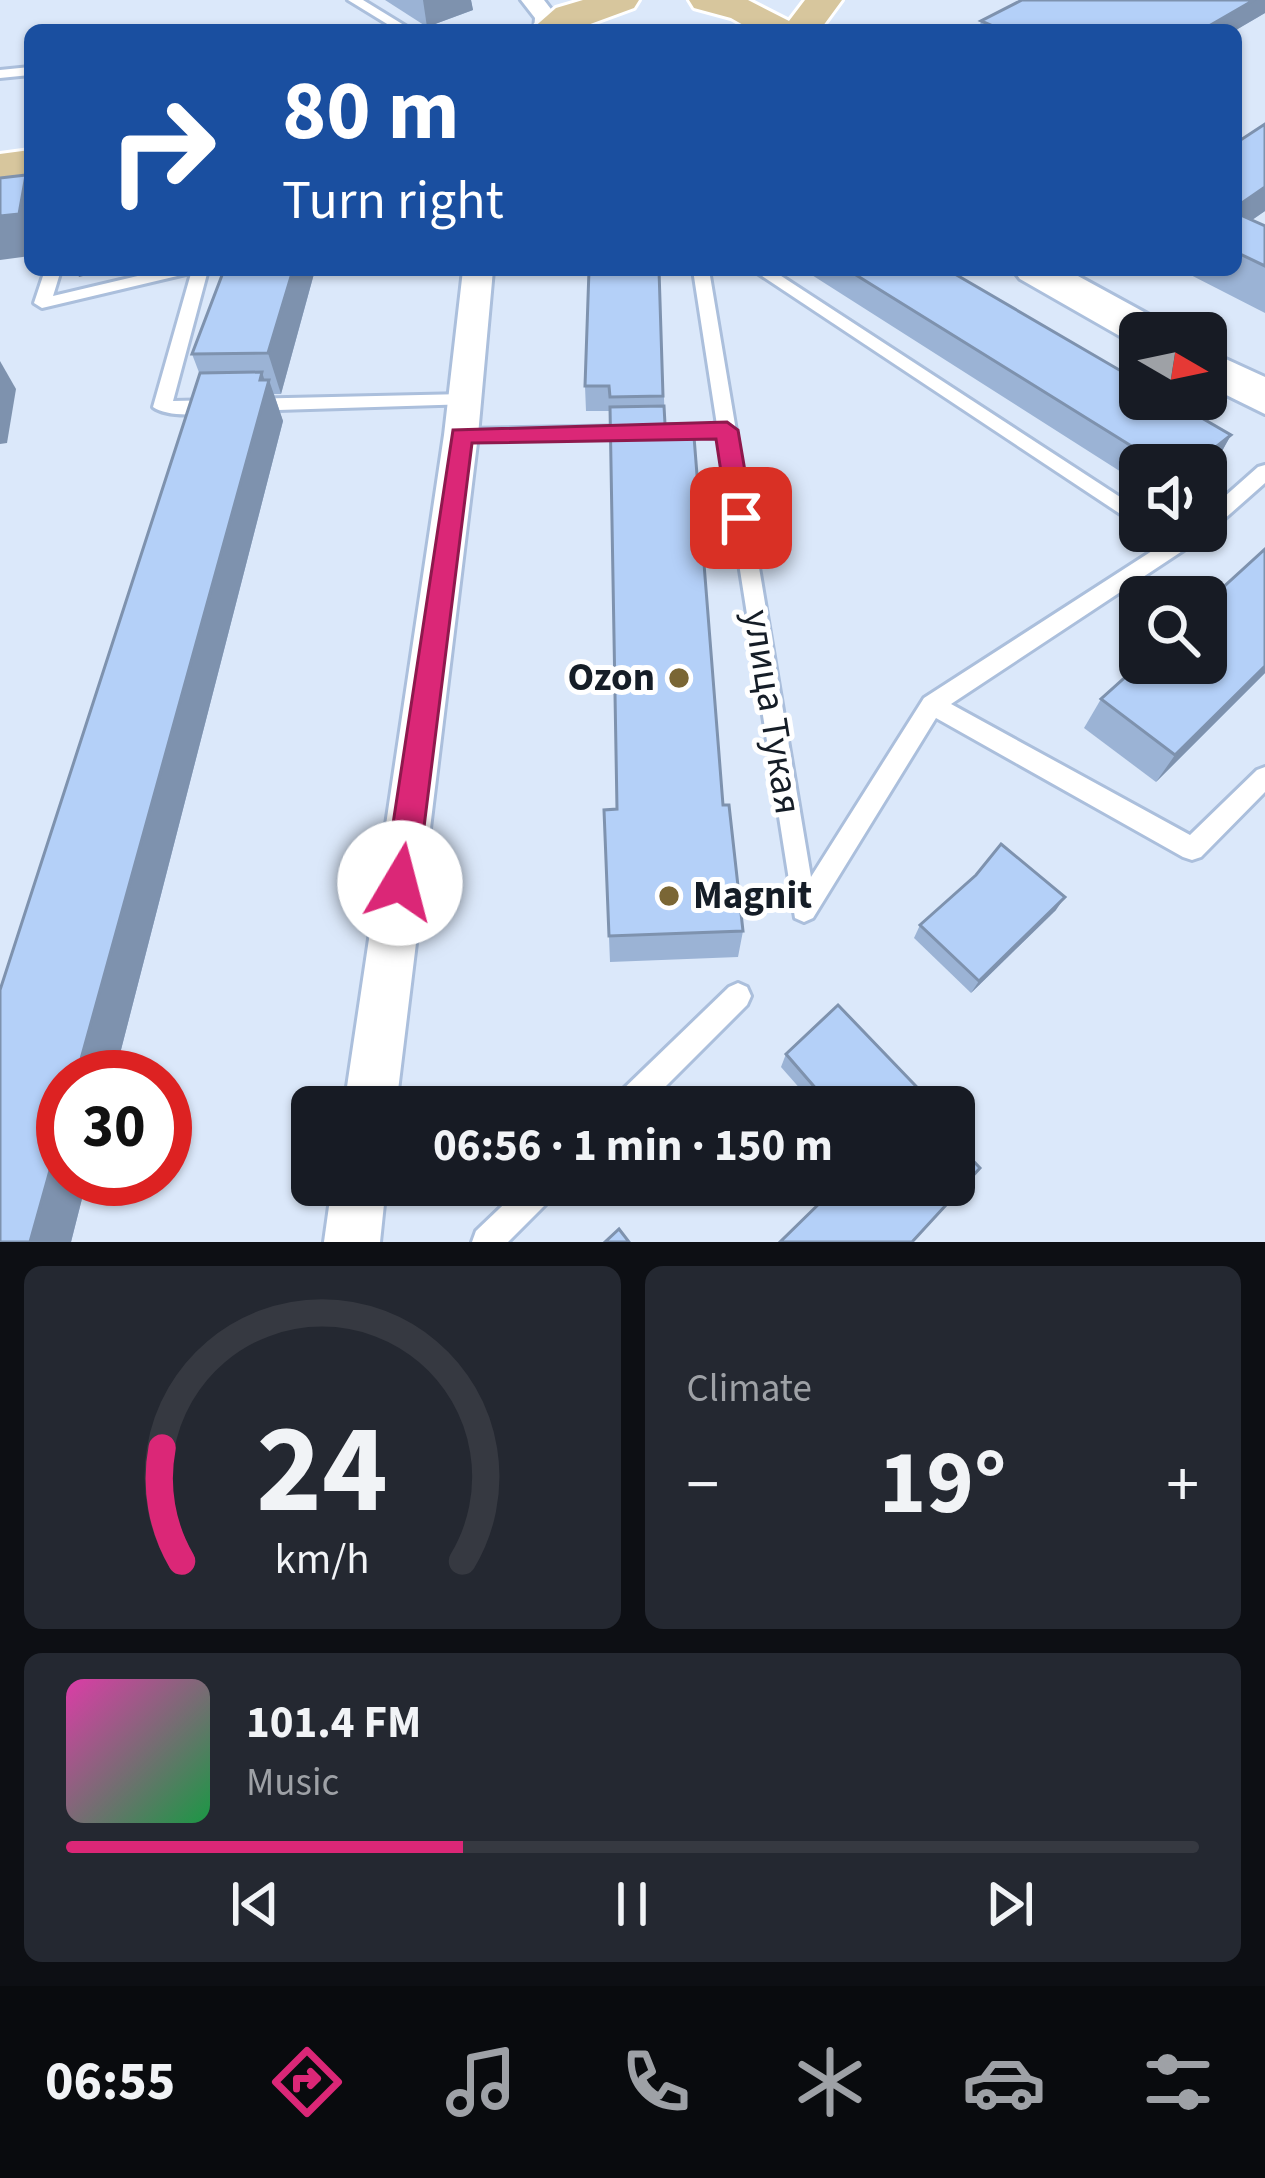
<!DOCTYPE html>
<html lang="en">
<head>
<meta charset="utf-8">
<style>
	:root { --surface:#171b24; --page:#242831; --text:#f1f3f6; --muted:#9ea1a6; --line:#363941; --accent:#db2777 }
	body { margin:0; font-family:"Source Sans 3",sans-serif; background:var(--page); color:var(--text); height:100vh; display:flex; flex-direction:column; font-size:45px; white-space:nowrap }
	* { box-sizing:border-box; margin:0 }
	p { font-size:39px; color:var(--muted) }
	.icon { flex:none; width:66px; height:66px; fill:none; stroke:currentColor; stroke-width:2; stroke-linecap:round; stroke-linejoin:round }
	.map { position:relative; height:1242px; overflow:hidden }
	.panel { display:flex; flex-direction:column; gap:24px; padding:24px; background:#0d0f14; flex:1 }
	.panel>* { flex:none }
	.top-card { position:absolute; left:24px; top:24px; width:1218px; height:252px; border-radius:18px; box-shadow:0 3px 9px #0004; background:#1a4fa0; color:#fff; overflow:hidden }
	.needle { width:78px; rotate:99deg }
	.buttons { position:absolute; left:1119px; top:312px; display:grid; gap:24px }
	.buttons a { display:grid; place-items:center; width:108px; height:108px; border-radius:18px; background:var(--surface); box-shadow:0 3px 9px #0004; font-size:60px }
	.speed { position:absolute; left:36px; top:1050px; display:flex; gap:24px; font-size:60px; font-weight:700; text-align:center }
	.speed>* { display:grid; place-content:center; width:156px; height:156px; border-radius:50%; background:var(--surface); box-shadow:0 3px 9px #0004; line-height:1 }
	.speed .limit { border:18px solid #d22; background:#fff; color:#111 }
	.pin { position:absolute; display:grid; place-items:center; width:102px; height:102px; color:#fff; margin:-51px; border-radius:24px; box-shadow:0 6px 18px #0006 }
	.me { position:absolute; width:132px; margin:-66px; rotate:8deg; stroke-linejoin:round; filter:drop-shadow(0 0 9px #0008) }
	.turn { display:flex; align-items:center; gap:42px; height:252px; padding:0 60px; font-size:54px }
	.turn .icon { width:156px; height:156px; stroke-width:2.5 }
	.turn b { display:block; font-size:84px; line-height:102px }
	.big { font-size:90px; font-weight:700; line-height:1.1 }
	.panel .card { flex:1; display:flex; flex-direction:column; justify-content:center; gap:18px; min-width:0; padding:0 42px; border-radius:18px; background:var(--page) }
	.panel .dial { align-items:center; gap:0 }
	.dial svg { height:312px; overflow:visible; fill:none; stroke:var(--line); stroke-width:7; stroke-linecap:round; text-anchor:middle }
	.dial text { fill:var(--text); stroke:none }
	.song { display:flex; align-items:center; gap:36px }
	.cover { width:144px; height:144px; border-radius:18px; background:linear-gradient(135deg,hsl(320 70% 55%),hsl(140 70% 35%)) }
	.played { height:12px; border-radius:6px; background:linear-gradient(90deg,var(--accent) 35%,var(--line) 35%) }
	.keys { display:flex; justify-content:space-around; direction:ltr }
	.heat { display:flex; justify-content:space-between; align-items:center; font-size:66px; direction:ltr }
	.panel .tiles { flex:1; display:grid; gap:24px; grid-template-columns:1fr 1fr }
	.card:last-child { grid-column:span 2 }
	.trip { position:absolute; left:291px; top:1086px; width:684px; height:120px; border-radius:18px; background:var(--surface); box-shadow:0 3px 9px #0004; font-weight:700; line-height:120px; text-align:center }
	.dock { display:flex; height:192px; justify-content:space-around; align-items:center; background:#090b0e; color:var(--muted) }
	.dock .icon { width:84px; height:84px }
	.dock .on { color:var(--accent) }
	.dock b { font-size:54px; color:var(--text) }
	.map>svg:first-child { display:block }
</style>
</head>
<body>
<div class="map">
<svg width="1265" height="1242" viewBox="0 0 1265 1242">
	<rect width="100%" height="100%" fill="#dbe8fa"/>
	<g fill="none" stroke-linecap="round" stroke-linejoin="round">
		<defs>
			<g id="lane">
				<path d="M348,0h15l49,30h-15z"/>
				<path d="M30,67v8l-30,3v-8z"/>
				<path d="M45,270h16l-8,26 110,-26h29l-2,3 -148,35 -8,-5z"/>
				<path d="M192,270h16l-35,131 44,-1 9,6c-15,10 -58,12 -73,1z"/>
				<path d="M693,270h16l102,607 113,-179 259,-167h23v-18l52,-46 7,-2v18l-60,53 -254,168 239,131 67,-65 8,-3v25l-64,65 -9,3 -9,-3 -247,-139 -123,200 -9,4 -9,-4 -76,-481 -52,1 -9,-6 9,-6 50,-1z"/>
				<path d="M753,270h19l368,240v17z"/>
				<path d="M465,394l6,2v8l-223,7 -9,-6 9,-6z"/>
				<path d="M636,426l9,6 -9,6 -175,3 -9,-6 9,-6z"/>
				<path d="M738,983l9,4 4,9 -4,9 -102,102h-34l4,-10 114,-110z"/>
				<path d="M524,1185h36l-5,10 -47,47h-36l4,-11z"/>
			</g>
			<g id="street">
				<path d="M521,0h23l13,17 1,13h-24l1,-12z"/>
				<path d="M463,270h30l-15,165 -82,672h-52l100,-672z"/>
				<path d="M332,1185h54l-6,57h-56z"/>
			</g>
			<g id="secondary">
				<path d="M1013,270h54l97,53 7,10h-31v12l-8,-2 -112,-64z"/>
				<path d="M1206,350l59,27v37l-59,-29z"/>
			</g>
			<g id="primary">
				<path d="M583,0h56l-5,8 -60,22h-43l25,-22z"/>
				<path d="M689,0h59l41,21 16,-21h37l-22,30h-68l-21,-12 -37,-10z"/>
				<path d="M30,150v26l-30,4v-26z"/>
			</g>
		</defs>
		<use href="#lane" stroke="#abbfdc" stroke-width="6"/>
		<use href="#street" stroke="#abbfdc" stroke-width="6"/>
		<use href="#secondary" stroke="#abbfdc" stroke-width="6"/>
		<use href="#primary" stroke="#fff" stroke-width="6"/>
		<use href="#lane" fill="#fff" fill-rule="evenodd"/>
		<use href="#street" fill="#fff" fill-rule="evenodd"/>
		<use href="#secondary" fill="#fff" fill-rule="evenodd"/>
		<use href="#primary" fill="#d7c69d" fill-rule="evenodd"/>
	</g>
	<g fill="#9bb3d5">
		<path d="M385,0h86l2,10 -46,17z"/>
		<path d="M1265,0v13l-29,17h-257l2,-9z"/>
		<path d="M1265,124v87l-13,9 13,6v87l-84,-43 -6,4 -8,-4h69v-127z"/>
		<path d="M315,270l-34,124h-7l9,27 -169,656h-51l24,102 -16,63h-71l200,-867 -8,-21z"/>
		<path d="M659,270l6,154 78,507 -5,26 -128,5 -6,-152 13,-1 -7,-398h-24l-1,-25z"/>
		<path d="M804,270h144l283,165 -14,25 -11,9v-4h-66v19z"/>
		<path d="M1265,549v124l-109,109 -72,-54 17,-29z"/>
		<path d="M1056,910l-85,83 -57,-55 6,-13z"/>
		<path d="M786,1054l150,53 -126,-7 -29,-33z"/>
		<path d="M802,1185h152l-135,19z"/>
	</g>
	<g fill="#7e92ae">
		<path d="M423,0h48l2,10 -46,17z"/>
		<path d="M1254,0h11v13l-29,17h-34z"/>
		<path d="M26,175l4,8v73l-30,4v-44z"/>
		<path d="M1265,187v24l-29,20v-24z"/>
		<path d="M76,270h31l-28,7z"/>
		<path d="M293,270h22l-34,124 -13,-41z"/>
		<path d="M0,361l16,28 -9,54 -7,1z"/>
		<path d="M262,372l5,16 2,-8 14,41 -169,656h-38z"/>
		<path d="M1231,435l-14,25 -11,9v-4h-13z"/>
		<path d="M1265,666v7l-109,109 19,-27z"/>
		<path d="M1065,897l-9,13 -85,83 8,-12z"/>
		<path d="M63,1124v55h24l-16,63h-41z"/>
	</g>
	<g fill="#b4d0f8" stroke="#7e92ae" stroke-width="3">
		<path d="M1022,0h232l-52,30h-200l-21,-9z"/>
		<path d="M1265,124v63l-29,20v-64z"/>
		<path d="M26,175l-7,39 -19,2v-38z"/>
		<path d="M1236,213l29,13v40l-29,-14z"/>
		<path d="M224,270h69l-25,83 -76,1z"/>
		<path d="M589,270h70l4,126 -53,1 -1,-11h-24z"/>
		<path d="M848,270h100l192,112v17h29l62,36 -38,30h-31z"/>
		<path d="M262,372l-2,8h9l-193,697h-13v47l-33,118h-30v-252l200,-617z"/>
		<path d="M664,406l1,18h28l30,381h6l14,126 -134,5 -5,-126 13,-1 -7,-402z"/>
		<path d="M1265,549v117l-90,89 -74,-56 40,-36h65v-60z"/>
		<path d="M1001,844l64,53 -86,84 -59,-56 56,-50z"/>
		<path d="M838,1005l98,102h-134l16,-16 -32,-37z"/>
		<path d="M954,1126l12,13 -6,8 20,21 -68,74h-132l46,-45 -10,-12h138z"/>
		<path d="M619,1229l10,13h-24z"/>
	</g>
	<path fill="#db2777" stroke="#8e194d" stroke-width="3" d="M727,422l11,8 15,88 -12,9 -13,-9 -12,-79 -244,4 -55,440 -5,11 -12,4 -11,-4 -5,-11 69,-453z"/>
	<g fill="#7a6635" stroke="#fff" stroke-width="4.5">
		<circle cx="679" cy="678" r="12"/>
		<circle cx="669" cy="896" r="12"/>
	</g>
	<g text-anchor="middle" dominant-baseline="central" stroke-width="10" stroke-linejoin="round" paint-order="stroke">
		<g font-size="39" font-weight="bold" fill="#151d27" stroke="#fff" text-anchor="end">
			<text x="655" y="678">Ozon</text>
			<text x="693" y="896" text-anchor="start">Magnit</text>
		</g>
		<g font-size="39" fill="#151d27" stroke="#fff">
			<text transform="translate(772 712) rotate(81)">улица Тукая</text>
		</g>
	</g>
</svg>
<div class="buttons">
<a><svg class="needle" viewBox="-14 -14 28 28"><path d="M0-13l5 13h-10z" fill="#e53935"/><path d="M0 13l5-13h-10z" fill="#9ea1a6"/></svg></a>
<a><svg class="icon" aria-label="sound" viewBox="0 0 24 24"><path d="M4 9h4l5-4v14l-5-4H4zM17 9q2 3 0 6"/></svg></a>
<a><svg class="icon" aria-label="search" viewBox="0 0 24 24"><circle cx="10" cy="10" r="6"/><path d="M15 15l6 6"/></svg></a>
</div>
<div class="speed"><div class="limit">30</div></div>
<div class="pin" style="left:741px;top:518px;background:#d93025"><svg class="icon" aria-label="arrive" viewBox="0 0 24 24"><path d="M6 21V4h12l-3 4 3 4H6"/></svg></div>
<svg class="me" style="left:400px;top:883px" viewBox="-20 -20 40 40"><circle r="19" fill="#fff"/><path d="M0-13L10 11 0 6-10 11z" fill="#db2777"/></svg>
<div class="trip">06:56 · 1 min · 150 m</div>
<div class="top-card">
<div class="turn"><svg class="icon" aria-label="right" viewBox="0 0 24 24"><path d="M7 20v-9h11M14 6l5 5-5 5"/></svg><div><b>80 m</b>Turn right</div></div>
</div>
</div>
<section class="panel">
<div class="tiles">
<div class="card dial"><svg viewBox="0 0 100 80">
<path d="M14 69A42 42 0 1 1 86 69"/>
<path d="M14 69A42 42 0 0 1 9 40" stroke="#db2777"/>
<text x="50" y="56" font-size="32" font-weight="700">24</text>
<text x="50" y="72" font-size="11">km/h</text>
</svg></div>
<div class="card"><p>Climate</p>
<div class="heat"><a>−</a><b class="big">19°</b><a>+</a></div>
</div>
<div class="card">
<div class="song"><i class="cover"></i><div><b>101.4 FM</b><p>Music</p></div></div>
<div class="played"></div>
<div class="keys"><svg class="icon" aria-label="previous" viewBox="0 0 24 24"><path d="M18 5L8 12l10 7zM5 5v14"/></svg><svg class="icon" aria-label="pause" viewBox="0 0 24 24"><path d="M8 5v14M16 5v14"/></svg><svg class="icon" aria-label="next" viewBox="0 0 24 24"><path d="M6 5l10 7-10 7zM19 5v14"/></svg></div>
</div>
</div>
</section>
<nav class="dock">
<b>06:55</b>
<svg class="icon on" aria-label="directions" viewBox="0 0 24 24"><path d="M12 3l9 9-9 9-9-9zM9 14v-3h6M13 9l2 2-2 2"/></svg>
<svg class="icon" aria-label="music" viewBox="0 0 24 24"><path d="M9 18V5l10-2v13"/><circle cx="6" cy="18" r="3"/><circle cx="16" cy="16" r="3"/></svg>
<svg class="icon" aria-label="phone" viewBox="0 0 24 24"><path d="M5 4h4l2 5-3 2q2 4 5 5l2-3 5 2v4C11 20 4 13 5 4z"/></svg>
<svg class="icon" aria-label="climate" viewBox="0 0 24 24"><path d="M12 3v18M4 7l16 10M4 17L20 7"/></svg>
<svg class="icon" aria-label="car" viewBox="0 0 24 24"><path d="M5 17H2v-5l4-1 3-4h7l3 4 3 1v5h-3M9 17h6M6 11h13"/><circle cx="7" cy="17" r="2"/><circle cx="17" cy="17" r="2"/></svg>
<svg class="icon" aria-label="filters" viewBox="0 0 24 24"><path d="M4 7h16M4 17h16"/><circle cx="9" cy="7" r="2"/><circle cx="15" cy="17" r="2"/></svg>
</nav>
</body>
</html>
